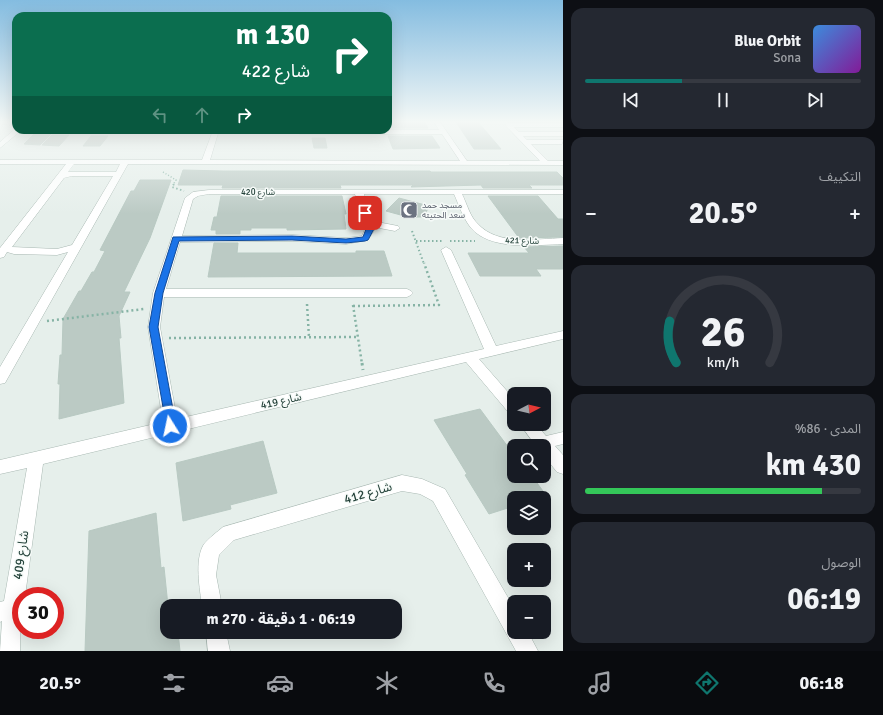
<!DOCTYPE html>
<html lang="ar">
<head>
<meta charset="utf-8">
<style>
	:root { --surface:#171b24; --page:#242831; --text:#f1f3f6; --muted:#9ea1a6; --line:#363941; --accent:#0f766e }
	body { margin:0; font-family:Signika,"Noto Sans Arabic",sans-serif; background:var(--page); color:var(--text); direction:rtl; height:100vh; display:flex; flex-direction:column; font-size:15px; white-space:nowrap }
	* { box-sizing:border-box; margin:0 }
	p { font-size:13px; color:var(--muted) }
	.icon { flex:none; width:22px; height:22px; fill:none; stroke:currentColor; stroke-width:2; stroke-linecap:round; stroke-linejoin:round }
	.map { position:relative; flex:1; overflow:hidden; direction:ltr }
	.details { display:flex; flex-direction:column; gap:8px; padding:8px; background:#0d0f14; width:320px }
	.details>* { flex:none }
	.hud { position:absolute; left:12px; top:12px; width:380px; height:122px; border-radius:12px; box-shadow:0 4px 16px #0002; direction:rtl; background:#0b6e4f; color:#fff; overflow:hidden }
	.needle { width:26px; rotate:83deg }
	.fabs { position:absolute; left:507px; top:387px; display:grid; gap:8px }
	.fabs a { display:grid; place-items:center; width:44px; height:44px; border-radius:8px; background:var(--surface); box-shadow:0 4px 16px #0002; font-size:20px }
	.speed { position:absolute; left:12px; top:587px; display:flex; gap:8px; font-size:20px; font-weight:700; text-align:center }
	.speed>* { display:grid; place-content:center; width:52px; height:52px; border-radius:50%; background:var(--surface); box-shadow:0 4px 16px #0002; line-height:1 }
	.speed .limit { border:6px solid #d22; background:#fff; color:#111 }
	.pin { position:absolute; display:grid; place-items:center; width:34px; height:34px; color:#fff; margin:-17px; border-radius:8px; box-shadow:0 2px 6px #0006 }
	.me { position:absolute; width:44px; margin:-22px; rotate:350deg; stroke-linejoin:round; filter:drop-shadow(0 0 3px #0008) }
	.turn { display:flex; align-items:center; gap:14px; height:84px; padding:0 16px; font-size:18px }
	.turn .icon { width:52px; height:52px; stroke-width:2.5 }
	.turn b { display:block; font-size:28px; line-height:34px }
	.lanes { display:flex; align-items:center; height:38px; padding:0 16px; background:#0003; justify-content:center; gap:20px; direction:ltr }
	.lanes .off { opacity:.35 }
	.big { font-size:30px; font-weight:700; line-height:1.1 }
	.details .widget { flex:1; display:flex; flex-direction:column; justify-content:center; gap:6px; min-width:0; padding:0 14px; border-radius:12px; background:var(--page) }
	.details .dial { align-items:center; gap:0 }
	.dial svg { height:104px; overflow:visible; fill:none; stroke:var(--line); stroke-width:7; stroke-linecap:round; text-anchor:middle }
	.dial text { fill:var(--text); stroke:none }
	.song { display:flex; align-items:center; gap:12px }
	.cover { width:48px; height:48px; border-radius:6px; background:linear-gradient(135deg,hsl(210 70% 55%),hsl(290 70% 35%)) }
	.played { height:4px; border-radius:2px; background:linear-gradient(90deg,var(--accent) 35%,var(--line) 35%) }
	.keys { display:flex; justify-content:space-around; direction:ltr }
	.heat { display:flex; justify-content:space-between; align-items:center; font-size:22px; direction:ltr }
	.charge { height:6px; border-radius:3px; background:linear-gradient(90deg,#34c759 86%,var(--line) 0) }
	.trip { position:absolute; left:160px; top:599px; width:242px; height:40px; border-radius:12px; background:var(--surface); box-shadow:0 4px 16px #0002; font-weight:700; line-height:40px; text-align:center; direction:rtl }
	.tab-bar { display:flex; height:64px; justify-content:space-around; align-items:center; background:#090b0e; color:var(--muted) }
	.tab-bar .icon { width:28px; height:28px }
	.tab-bar .current { color:var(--accent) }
	.tab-bar b { font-size:18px; color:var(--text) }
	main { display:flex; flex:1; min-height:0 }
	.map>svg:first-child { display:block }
</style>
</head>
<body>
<main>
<section class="details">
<div class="widget">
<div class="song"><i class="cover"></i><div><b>Blue Orbit</b><p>Sona</p></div></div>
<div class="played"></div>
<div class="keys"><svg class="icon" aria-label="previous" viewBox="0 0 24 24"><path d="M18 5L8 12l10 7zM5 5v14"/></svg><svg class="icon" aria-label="pause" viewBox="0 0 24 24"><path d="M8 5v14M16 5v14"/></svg><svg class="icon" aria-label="next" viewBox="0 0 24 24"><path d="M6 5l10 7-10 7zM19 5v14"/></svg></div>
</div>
<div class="widget"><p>التكييف</p>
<div class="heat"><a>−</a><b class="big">20.5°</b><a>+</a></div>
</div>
<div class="widget dial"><svg viewBox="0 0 100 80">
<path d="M14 69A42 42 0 1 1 86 69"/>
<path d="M14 69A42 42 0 0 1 9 37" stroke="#0f766e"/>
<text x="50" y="56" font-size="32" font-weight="700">26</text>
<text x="50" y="72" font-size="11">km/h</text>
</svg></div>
<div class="widget"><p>المدى · 86%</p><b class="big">430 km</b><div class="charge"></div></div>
<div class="widget"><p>الوصول</p><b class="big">06:19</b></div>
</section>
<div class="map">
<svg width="563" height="651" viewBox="0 0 563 651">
	<rect width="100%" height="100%" fill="#e6efeb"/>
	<g fill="#bbcac4" stroke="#b8c9c2">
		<path d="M388,122h36l4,6h-40z"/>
		<path d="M456,122h22l23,27h-27z"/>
		<path d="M34,134h17l-11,11 -16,-1z"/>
		<path d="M52,135h17l-10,11 -17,-1z"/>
		<path d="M91,136h17l-8,10h-17z"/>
		<path d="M388,136h44l8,12 -47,1z"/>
		<path d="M312,138h13l2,10h-13z"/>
		<path d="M183,170l40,1h207l1,1h126l6,6v7h-34l3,3h-49l-2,-3 -70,2 2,-2h-73l1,3h-119l1,-3h-45z"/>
		<path d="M140,180h31l-21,58 -26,54h6l-11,24 2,22h-2l5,65 -65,16 1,-35h-2l2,-29h2l1,-36 16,-28h2l11,-19h2l11,-21 -5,-1 31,-59h3z"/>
		<path d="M221,196h121l4,18h-2l2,15 -59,1v-2h-36v2h-11v4h-24v-4h-5l3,-13h3z"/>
		<path d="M488,196h50l20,23h5v18l-44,1z"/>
		<path d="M399,198l30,8 -5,11h-16l-22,-6z"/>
		<path d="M214,243h24l-1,10h119v-2h28l8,25 -184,1z"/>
		<path d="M563,246v23h-27l5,7h-61l-12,-23h61l-5,-6z"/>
		<path d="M480,409l34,46v21h18l16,22h-34v8l-25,8 -24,-39 2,-1 -33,-54z"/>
		<path d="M263,441l14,52 -47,12 1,4 -48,12 -7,-58z"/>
		<path d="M156,513l5,55 3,-1 4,39 -1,26h11l2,19h-95l4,-120z"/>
	</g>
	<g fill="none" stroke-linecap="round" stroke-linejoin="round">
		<defs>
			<g id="minor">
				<path d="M434,122h6l27,39h73l-35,-36 3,-2h55v4h-49l5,5h44v4h-40l4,4h36l-1,4h-31l17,17h15v4l-435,-1 -123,219 -5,1v-17l68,-115 -11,3 -43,-1 -7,-2 -3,5 -4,1v-10l66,-84h-66v-4h202l10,-27h-194l-18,15v-6l16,-14v2h203l-9,30 250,1 -18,-27h-142l-10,-4h149zM74,164h46l-4,8h-48zM72,176h41l-41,69 -15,4 -45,-2 52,-69z"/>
				<path d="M209,190h354v4h-101c5,10 8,23 16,30 20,22 58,15 85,14v6c-27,1 -72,7 -92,-16 -8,-10 -12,-23 -17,-34h-90l8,27 26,5 2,2 -5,3 -21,-4 1,2 -7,11 -22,4 -53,-3 -113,1 -14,47h241l4,2 2,2 -2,2 -4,2h-243l-4,30 17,92 307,-70 -43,-99 5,-3 5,3 45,96 67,-15v8l-84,20 35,40v16l-5,-2 -43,-51 -423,102 -18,132h-4l-1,55h-20l2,-30 -2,1v-20l4,-1 23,-133 -27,6v-14l163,-38 -15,-95 5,-34 32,-95 8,-6zM209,194h146l10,35 -3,7 -16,2 -53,-3 -111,1 11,-37 5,-3z"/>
				<path d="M520,424h16l10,12 17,-4v12l-8,2 8,9v19l-6,-2 -13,-16v-10h-8z"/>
				<path d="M402,475l20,4 23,10 69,119v24h14l10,19h-22l-83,-150 -13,-7 -18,-3 -168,49 -15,15 -3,20 6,31h-20c-2,-17 -8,-46 2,-62 5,-6 13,-12 19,-17z"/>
				<path d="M206,632h20l4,19h-22z"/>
			</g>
		</defs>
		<use href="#minor" stroke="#a8b8b2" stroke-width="1"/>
		<path stroke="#86b3a5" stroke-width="1.5" stroke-dasharray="1 2" stroke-linecap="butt" d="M163,172l13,8 -3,5"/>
		<g stroke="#86b3a5" stroke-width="2" stroke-dasharray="1.5 2.5" stroke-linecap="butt">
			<path d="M174,184l-2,3 12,4"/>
			<path d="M412,231l12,33"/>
			<path d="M416,241h27"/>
			<path d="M450,241h25"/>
		</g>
		<g stroke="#86b3a5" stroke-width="2.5" stroke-dasharray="2 3" stroke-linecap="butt">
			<path d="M307,304l2,33"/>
			<path d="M353,305l9,59"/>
			<path d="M353,306l86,-1 -15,-42"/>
			<path d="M47,321l97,-12"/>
			<path d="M169,338l189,-1"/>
		</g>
		<path stroke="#86b3a5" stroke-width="3" stroke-dasharray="2.5 3.5" stroke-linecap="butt" d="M362,363l1,7"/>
		<use href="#minor" fill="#fff" fill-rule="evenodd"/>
	</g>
	<linearGradient id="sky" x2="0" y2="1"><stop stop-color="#84bce0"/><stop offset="0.57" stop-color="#f4f8f6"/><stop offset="1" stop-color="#f4f8f6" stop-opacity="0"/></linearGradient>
	<rect width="563" height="214" fill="url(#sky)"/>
	<path fill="#1a73e8" stroke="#114b97" d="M365,211l3,2 6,16 -6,11 -3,1 -19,2 -54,-3 -113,1 -16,52 -5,34 18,99 -2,4 -4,1 -3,-1 -18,-103 6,-34 18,-56 119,-1 54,3 17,-2 3,-8 -4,-16z"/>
	<defs>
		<symbol id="mosque-square" viewBox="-11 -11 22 22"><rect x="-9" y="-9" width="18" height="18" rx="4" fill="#6b7280" stroke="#f7fbf9"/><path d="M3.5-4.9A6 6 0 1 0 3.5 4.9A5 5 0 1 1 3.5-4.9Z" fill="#fff"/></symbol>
	</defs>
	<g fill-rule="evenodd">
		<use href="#mosque-square" x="399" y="200" width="20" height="20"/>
	</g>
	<g text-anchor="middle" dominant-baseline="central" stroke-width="3" stroke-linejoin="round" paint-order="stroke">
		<g font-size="9" fill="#24423a" stroke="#f7fbf9">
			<text x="258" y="192">شارع 420</text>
			<text transform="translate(522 241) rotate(1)">شارع 421</text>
		</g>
		<g font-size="9" fill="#5b616d" stroke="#f7fbf9" text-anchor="start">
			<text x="422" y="205">مسجد حمد<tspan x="422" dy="10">سعد الحتيته</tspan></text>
		</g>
		<g font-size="11" fill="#24423a" stroke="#f7fbf9">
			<text transform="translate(281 401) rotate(-13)">شارع 419</text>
		</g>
		<g font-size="13" fill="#24423a" stroke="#f7fbf9">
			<text transform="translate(368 493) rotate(-16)">شارع 412</text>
			<text transform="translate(21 555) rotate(-82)">شارع 409</text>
		</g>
	</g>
</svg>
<div class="fabs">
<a><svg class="needle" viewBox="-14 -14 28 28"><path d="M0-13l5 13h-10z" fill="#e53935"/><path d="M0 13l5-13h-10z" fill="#9ea1a6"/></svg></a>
<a><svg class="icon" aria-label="search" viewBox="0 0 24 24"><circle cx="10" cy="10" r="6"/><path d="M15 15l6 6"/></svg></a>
<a><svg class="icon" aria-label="layers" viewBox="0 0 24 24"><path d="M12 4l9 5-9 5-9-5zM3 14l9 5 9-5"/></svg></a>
<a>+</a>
<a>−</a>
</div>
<div class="speed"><div class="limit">30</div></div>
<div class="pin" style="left:365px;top:213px;background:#d93025"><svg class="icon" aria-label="arrive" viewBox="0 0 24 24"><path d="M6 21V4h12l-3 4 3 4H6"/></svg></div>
<svg class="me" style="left:170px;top:426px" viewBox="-20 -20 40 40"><circle r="17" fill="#1a73e8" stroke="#fff" stroke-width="3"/><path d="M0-11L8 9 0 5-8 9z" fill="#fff"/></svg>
<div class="trip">06:19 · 1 دقيقة · 270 m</div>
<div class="hud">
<div class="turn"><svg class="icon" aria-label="right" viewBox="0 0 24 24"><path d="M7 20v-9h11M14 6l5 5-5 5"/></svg><div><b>130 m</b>شارع 422</div></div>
<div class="lanes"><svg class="icon off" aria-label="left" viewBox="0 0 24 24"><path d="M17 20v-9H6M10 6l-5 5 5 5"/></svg><svg class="icon off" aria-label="ahead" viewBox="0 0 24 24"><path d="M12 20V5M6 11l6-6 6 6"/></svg><svg class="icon" aria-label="right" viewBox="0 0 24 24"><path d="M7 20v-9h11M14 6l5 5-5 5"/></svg></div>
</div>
</div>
</main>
<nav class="tab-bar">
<b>06:18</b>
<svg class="icon current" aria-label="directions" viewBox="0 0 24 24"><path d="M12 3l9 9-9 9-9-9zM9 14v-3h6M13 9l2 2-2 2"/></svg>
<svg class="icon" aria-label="music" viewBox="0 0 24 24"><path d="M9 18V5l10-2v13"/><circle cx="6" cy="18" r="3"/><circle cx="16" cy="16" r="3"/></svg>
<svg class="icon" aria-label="phone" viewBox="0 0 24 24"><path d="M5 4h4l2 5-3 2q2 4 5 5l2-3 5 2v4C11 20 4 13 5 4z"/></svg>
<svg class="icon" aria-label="climate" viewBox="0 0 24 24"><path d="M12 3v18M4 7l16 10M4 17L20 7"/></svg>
<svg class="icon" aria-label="car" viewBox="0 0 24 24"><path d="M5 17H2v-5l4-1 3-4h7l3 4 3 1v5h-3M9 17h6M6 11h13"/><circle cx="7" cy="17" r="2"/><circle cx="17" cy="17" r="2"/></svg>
<svg class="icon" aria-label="filters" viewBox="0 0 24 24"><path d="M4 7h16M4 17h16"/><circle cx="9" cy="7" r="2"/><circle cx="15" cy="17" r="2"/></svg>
<b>20.5°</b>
</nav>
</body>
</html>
